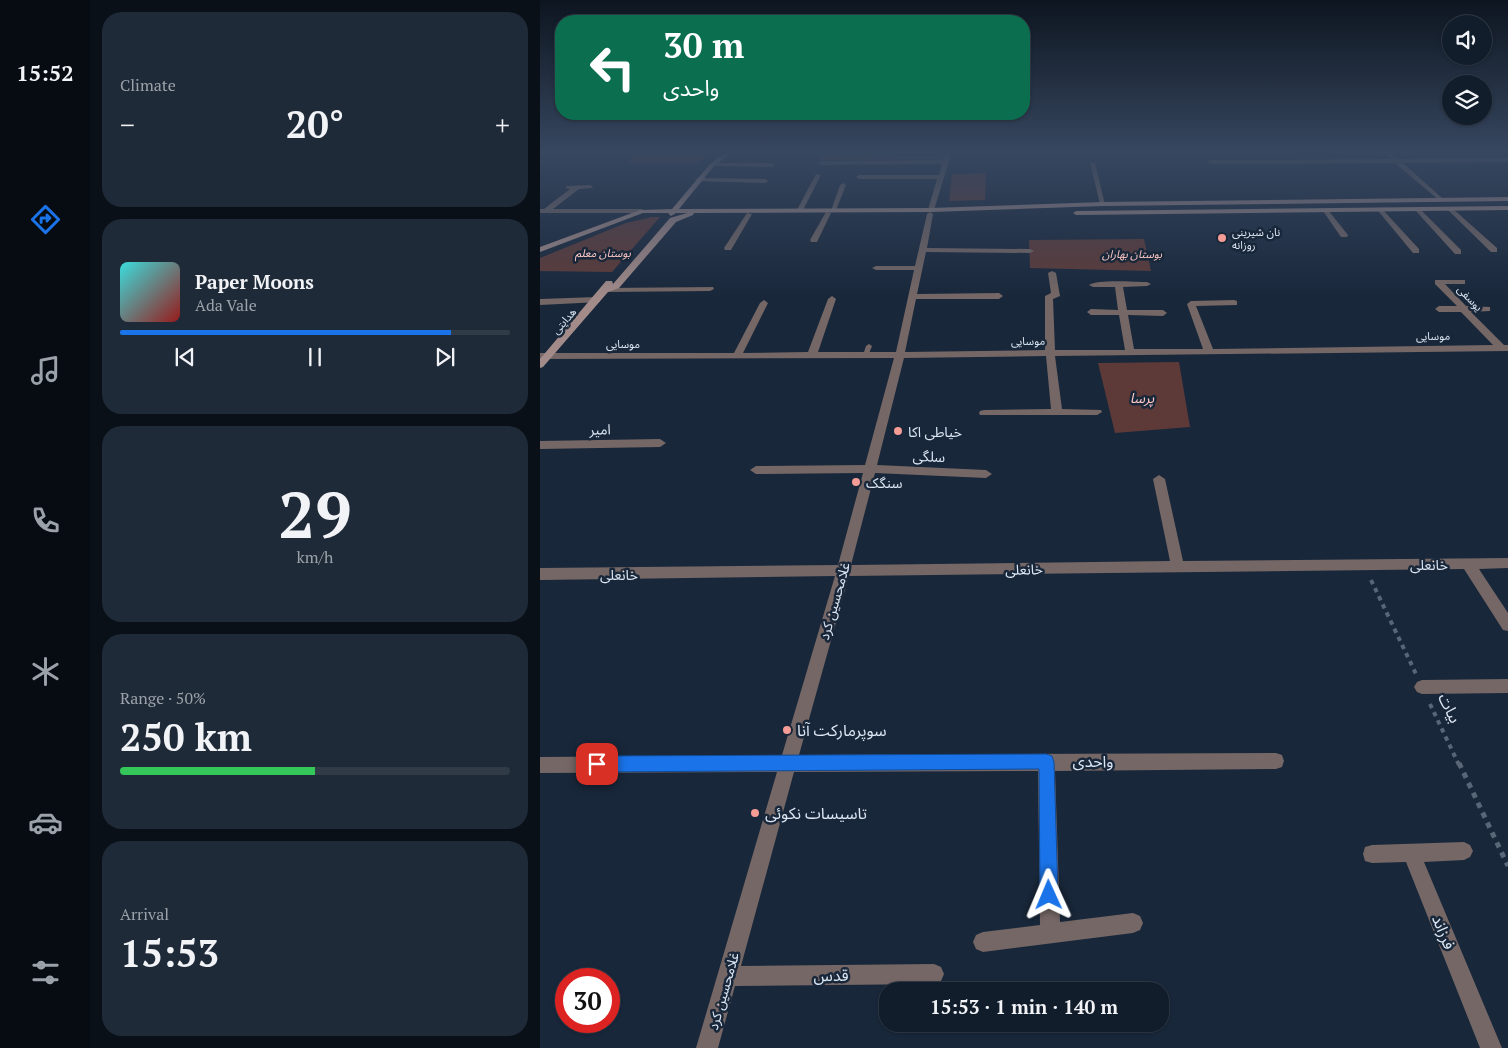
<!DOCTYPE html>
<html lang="en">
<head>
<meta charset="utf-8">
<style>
	:root { --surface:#121d2c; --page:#1f2a38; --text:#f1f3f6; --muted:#9ca2a9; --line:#313b48; --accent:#1a73e8 }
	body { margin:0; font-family:"PT Serif","Noto Sans Arabic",serif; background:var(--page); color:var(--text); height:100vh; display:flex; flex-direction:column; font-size:19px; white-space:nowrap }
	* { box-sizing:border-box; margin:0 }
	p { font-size:16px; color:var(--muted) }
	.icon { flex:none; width:28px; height:28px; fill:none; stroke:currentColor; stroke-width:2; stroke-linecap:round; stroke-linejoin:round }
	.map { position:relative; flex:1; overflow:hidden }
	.details { display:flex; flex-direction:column; gap:12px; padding:12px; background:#0a1018; width:450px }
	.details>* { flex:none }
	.top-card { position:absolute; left:15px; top:15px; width:475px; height:105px; border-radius:20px; box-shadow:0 1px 4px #0004,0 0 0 1px var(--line); background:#0b6e4f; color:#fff; overflow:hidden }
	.fabs { position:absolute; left:902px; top:15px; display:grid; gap:10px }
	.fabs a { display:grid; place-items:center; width:50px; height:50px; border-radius:50%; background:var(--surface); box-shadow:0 1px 4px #0004,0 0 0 1px var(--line); font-size:25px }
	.speed { position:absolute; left:15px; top:968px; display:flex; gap:10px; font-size:25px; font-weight:700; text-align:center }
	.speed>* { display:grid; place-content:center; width:65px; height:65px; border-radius:50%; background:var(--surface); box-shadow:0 1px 4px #0004,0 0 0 1px var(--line); line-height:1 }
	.speed .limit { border:8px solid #d22; background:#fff; color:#111 }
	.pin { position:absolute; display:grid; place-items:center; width:42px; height:42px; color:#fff; margin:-21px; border-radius:10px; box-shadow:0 2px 8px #0006 }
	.me { position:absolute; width:55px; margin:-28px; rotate:359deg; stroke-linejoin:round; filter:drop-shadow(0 0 4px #0008) }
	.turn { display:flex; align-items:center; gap:18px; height:105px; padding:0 25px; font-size:22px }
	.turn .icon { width:65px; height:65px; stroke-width:2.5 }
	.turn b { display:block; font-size:35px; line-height:42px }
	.big { font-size:38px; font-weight:600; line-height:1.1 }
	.details .tile { flex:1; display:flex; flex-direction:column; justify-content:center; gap:8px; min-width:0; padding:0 18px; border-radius:20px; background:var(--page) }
	.details .dial { align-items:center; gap:0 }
	.dial b { font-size:65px; line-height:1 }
	.song { display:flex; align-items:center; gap:15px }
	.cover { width:60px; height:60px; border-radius:8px; background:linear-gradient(135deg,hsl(180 70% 55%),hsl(0 70% 35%)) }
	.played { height:5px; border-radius:2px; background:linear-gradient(90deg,var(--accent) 85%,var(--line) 85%) }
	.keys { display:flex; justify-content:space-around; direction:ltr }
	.heat { display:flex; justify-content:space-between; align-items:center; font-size:28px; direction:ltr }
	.charge { height:8px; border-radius:4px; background:linear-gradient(90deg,#34c759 50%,var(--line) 0) }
	.trip { position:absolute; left:339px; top:982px; width:290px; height:50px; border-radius:20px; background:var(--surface); box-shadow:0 1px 4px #0004,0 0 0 1px var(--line); font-weight:600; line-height:50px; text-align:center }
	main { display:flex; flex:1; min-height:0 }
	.tab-bar { display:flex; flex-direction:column; width:90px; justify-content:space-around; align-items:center; background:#070c12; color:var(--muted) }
	.tab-bar .icon { width:35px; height:35px }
	.tab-bar .selected { color:var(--accent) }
	.tab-bar b { font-size:22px; color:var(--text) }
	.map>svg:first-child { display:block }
</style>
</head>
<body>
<main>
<nav class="tab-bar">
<b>15:52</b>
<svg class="icon selected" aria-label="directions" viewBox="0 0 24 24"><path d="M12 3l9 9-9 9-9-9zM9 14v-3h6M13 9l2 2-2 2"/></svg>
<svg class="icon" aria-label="music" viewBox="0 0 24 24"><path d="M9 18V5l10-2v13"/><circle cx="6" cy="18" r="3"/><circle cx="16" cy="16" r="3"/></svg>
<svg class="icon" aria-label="phone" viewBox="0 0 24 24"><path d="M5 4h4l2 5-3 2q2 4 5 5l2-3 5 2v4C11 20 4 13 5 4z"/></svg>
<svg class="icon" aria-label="climate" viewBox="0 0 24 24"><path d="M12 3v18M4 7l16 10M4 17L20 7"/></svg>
<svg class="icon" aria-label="car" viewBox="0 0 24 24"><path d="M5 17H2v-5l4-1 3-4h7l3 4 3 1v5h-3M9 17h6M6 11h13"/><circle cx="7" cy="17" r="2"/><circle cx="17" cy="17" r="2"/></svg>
<svg class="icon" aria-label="filters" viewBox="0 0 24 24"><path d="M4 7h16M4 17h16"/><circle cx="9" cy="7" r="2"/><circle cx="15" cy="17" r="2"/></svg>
</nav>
<section class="details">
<div class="tile"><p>Climate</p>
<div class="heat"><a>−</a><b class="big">20°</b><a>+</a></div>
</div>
<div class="tile">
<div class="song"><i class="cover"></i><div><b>Paper Moons</b><p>Ada Vale</p></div></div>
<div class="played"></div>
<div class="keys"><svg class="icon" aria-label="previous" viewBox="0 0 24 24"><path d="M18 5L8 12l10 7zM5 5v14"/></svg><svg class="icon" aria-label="pause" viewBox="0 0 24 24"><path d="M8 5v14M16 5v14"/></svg><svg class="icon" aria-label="next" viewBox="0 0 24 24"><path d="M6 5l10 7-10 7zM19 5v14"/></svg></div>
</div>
<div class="tile dial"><b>29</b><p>km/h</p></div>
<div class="tile"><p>Range · 50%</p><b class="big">250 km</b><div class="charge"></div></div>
<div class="tile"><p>Arrival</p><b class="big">15:53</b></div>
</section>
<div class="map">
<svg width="968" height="1048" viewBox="0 0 968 1048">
	<rect width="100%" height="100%" fill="#18273a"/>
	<g fill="#5d3a37">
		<path d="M99,151h72l-13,12h-73z"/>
		<path d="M283,151h118l-1,8 -122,1z"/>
		<path d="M446,173l-1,27 -36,1 3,-27z"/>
		<path d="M112,217h8l-48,55 -72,-1v-13l86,-35z"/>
		<path d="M604,239l7,32 -121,-3 -1,-28z"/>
		<path d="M639,362l11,65 -75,6 -17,-70z"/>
	</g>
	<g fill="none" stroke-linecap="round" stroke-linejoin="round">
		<g stroke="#586677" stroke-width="4" stroke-dasharray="4.5 4.5" stroke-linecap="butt">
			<path d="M831,580l45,94"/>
			<path d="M890,704l29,61"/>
		</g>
		<path stroke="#586677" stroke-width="5" stroke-dasharray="5.5 5.5" stroke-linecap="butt" d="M919,763l49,103"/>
		<path fill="#756765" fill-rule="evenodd" d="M329,344l3,2 -4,10h-4l-1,-1 3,-9z"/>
		<g fill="#756765" fill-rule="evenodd">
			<path d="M406,151h6l-18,59 -3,2 -3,-2 9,-31h-78l-3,-2 3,-2h80l3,-11 -121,1 -3,-2 3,-2 122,-1z"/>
			<path d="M843,151h6l9,8 110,-1v4l-105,1 39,35v2l-2,1 -45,-38 -185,1 -3,-2 3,-2 181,-1z"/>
			<path d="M550,162l5,1 10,42 -5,-1z"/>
			<path d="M172,163h60l3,2 -3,2 -62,-1z"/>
			<path d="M276,174l5,1 -18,35 -5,1 -1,-1z"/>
			<path d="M158,178l67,1 3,2 -3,2 -69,-2 -1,-1z"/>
			<path d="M303,183l3,2 -10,25 -5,1 9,-26z"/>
			<path d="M50,185l3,2 -1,1 -13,1 -26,20h89l3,2 -3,2h-102v-4h4l26,-20 -4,-1v-2z"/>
			<path d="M908,208h4l45,40v4h-6l-43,-42z"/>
			<path d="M876,209h4l41,41v4h-6l-39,-43z"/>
			<path d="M784,210h4l20,25 -1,2h-6l-18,-26z"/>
			<path d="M839,210h4l36,39v4h-6l-34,-41z"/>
			<path d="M286,212l5,1 -14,29h-6l-1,-2z"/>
			<path d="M390,212l3,2 -6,34 103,1 4,2 -4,2 -104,-1 -9,42 82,-1 4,3 -4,3h-83l-11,53 140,-2v-54l6,-3 -3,-20 4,-2 4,2 4,23 -7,3 2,51h70l-6,-35h-28l-4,-3 4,-3 27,1 -3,-23h-22l-4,-2c8,-6 46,-3 58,-3l4,2 -4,2 -24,1 4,23h36l4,3 -4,3 -35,-1 6,34h69l-16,-45 4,-3 43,-1 3,1v4l-41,1 17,43 280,-4 -32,-33h-22l-4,-3 4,-3h18l-22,-22v-4h30v4h-20l21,22 24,1v4l-19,1 33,33h4v6l-453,5 7,53 39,1 1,2 -5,3h-117l-1,-2 1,-2 4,-1 67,-1 -5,-53 -142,2 -27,107 109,5 6,4 -6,4 -111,-5 -24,92 319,-4 -17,-82 6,-4 6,4 18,82 325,-3v10l-29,1 29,44v18l-5,-1 -39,-61 -615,7 -50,179 477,-2 6,2 2,6 -2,6 -6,2 -221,2 5,151 73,-9 7,3 3,7 -3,7 -7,3 -150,19 -7,-3 -3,-7 3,-7 7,-3 57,-7 -2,-154 -244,1 -53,194 193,-2 7,3 3,7 -3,7 -7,3 -199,2 -17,62h-22l81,-276 -237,1v-16l242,-2 53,-179 -295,4v-12l298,-3 25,-92 -107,1 -6,-4 6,-4 109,-1 29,-107 -354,1v-6h194l26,-50 4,-3 4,3 -25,50 65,-1 20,-53 4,-3 4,3 -18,53h78l18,-82h-38l-4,-2 4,-2h39l12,-52z"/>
			<path d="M207,213l5,1 -21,36h-6l-1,-2z"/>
			<path d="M173,287l1,2 -4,2 -105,1 -4,-2 4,-2z"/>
			<path d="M57,297l3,1v4l-60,3v-6z"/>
			<path d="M120,439l6,4 -6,4 -120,2v-8z"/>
			<path d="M968,679v14l-86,1 -5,-2 -3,-5 3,-5 5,-2z"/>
			<path d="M924,842l6,3 3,6 -3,6 -6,3 -40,2 78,186h-22l-74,-186 -34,1 -7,-2 -2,-7 2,-7 7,-2z"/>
		</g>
		<g fill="#a28b89" fill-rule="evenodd">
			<path d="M187,151h7l-20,15 -35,43 252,-1 172,-6 405,-5v4l-405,5 -172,6 -237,1 -1,2 -17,7 -57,66 -11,4 -65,75 -3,1v-9l66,-78h6l1,3 57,-66 17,-5h-11l-5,3 -3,-3h-25l-103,39v-5l100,-37 32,-1 38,-45z"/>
			<path d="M968,206v4l-432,5 -3,-2 3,-2z"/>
		</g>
	</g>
	<path fill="#394759" d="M417,151h64v5h-63z"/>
	<linearGradient id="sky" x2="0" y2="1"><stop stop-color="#0d1520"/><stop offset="0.51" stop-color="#374760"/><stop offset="1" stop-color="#374760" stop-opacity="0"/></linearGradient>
	<rect width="968" height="298" fill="url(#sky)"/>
	<path fill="#1a73e8" stroke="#114b97" d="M506,754l6,2 2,6 4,133 -3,6 -6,3 -6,-3 -3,-6 -1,-126 -442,3 -5,-3 -2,-5 2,-5 5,-3z"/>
	<g fill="#f59c96" stroke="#18273a" stroke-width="2">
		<circle cx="682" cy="238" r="5"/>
		<circle cx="358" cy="431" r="5"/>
		<circle cx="316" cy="482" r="5"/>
		<circle cx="247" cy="730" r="5"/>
		<circle cx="215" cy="813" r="5"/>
	</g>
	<g text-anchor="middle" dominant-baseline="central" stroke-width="5" stroke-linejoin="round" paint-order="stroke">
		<g font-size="11" fill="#dde7f4" stroke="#18273a" text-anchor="start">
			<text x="692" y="232">نان شیرینی<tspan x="692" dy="13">روزانه</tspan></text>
		</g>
		<g font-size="11" font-style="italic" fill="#ffc8c4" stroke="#18273a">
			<text x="63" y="253">بوستان معلم</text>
			<text x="592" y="254">بوستان بهاران</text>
		</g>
		<g font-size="11" fill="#dde7f4" stroke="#18273a">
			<text transform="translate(930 298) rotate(46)">یوسفی</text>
			<text transform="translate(24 321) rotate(-49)">هدایتی</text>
			<text transform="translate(893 336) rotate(-1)">موسایی</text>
			<text transform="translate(488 341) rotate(-1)">موسایی</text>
			<text x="83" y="344">موسایی</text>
		</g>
		<g font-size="14" font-style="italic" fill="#ffc8c4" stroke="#18273a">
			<text x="602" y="397">پرسا</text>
		</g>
		<g font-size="14" fill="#dde7f4" stroke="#18273a">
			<text transform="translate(60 429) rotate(-1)">امیر</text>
			<text transform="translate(389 456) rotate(2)">سلگی</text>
			<text x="889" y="564">خانعلی</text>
			<text transform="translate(484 569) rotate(-1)">خانعلی</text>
			<text x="79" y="574">خانعلی</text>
			<text transform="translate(294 601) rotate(-74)">غلامحسین کرد</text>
			<text transform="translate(183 991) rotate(-74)">غلامحسین کرد</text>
		</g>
		<g font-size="14" fill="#dde7f4" stroke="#18273a" text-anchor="start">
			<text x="368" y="431">خیاطی اکا</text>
			<text x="326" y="482">سنگک</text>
		</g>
		<g font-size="16" fill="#dde7f4" stroke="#18273a">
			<text transform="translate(910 708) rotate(64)">بیات</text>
			<text x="553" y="761">واحدی</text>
			<text transform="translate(904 932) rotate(68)">فرزاند</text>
			<text transform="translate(291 975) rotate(-1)">قدس</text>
		</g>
		<g font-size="16" fill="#dde7f4" stroke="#18273a" text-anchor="start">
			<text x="257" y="730">سوپرمارکت آنا</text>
			<text x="225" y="813">تاسیسات نکوئی</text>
		</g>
	</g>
</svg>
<div class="fabs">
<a><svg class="icon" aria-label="sound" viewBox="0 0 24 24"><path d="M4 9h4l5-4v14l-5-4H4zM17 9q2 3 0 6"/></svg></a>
<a><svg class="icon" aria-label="layers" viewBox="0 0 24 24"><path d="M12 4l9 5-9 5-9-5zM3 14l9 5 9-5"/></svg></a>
</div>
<div class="speed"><div class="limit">30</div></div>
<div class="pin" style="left:57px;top:764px;background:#d93025"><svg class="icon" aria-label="arrive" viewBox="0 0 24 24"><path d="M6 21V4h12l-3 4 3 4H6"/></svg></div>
<svg class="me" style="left:509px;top:895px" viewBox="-20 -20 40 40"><path d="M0-17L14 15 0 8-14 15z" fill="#1a73e8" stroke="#fff" stroke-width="4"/></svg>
<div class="trip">15:53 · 1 min · 140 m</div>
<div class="top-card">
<div class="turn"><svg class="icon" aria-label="left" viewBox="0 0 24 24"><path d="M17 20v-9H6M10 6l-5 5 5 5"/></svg><div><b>30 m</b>واحدی</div></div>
</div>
</div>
</main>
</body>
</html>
